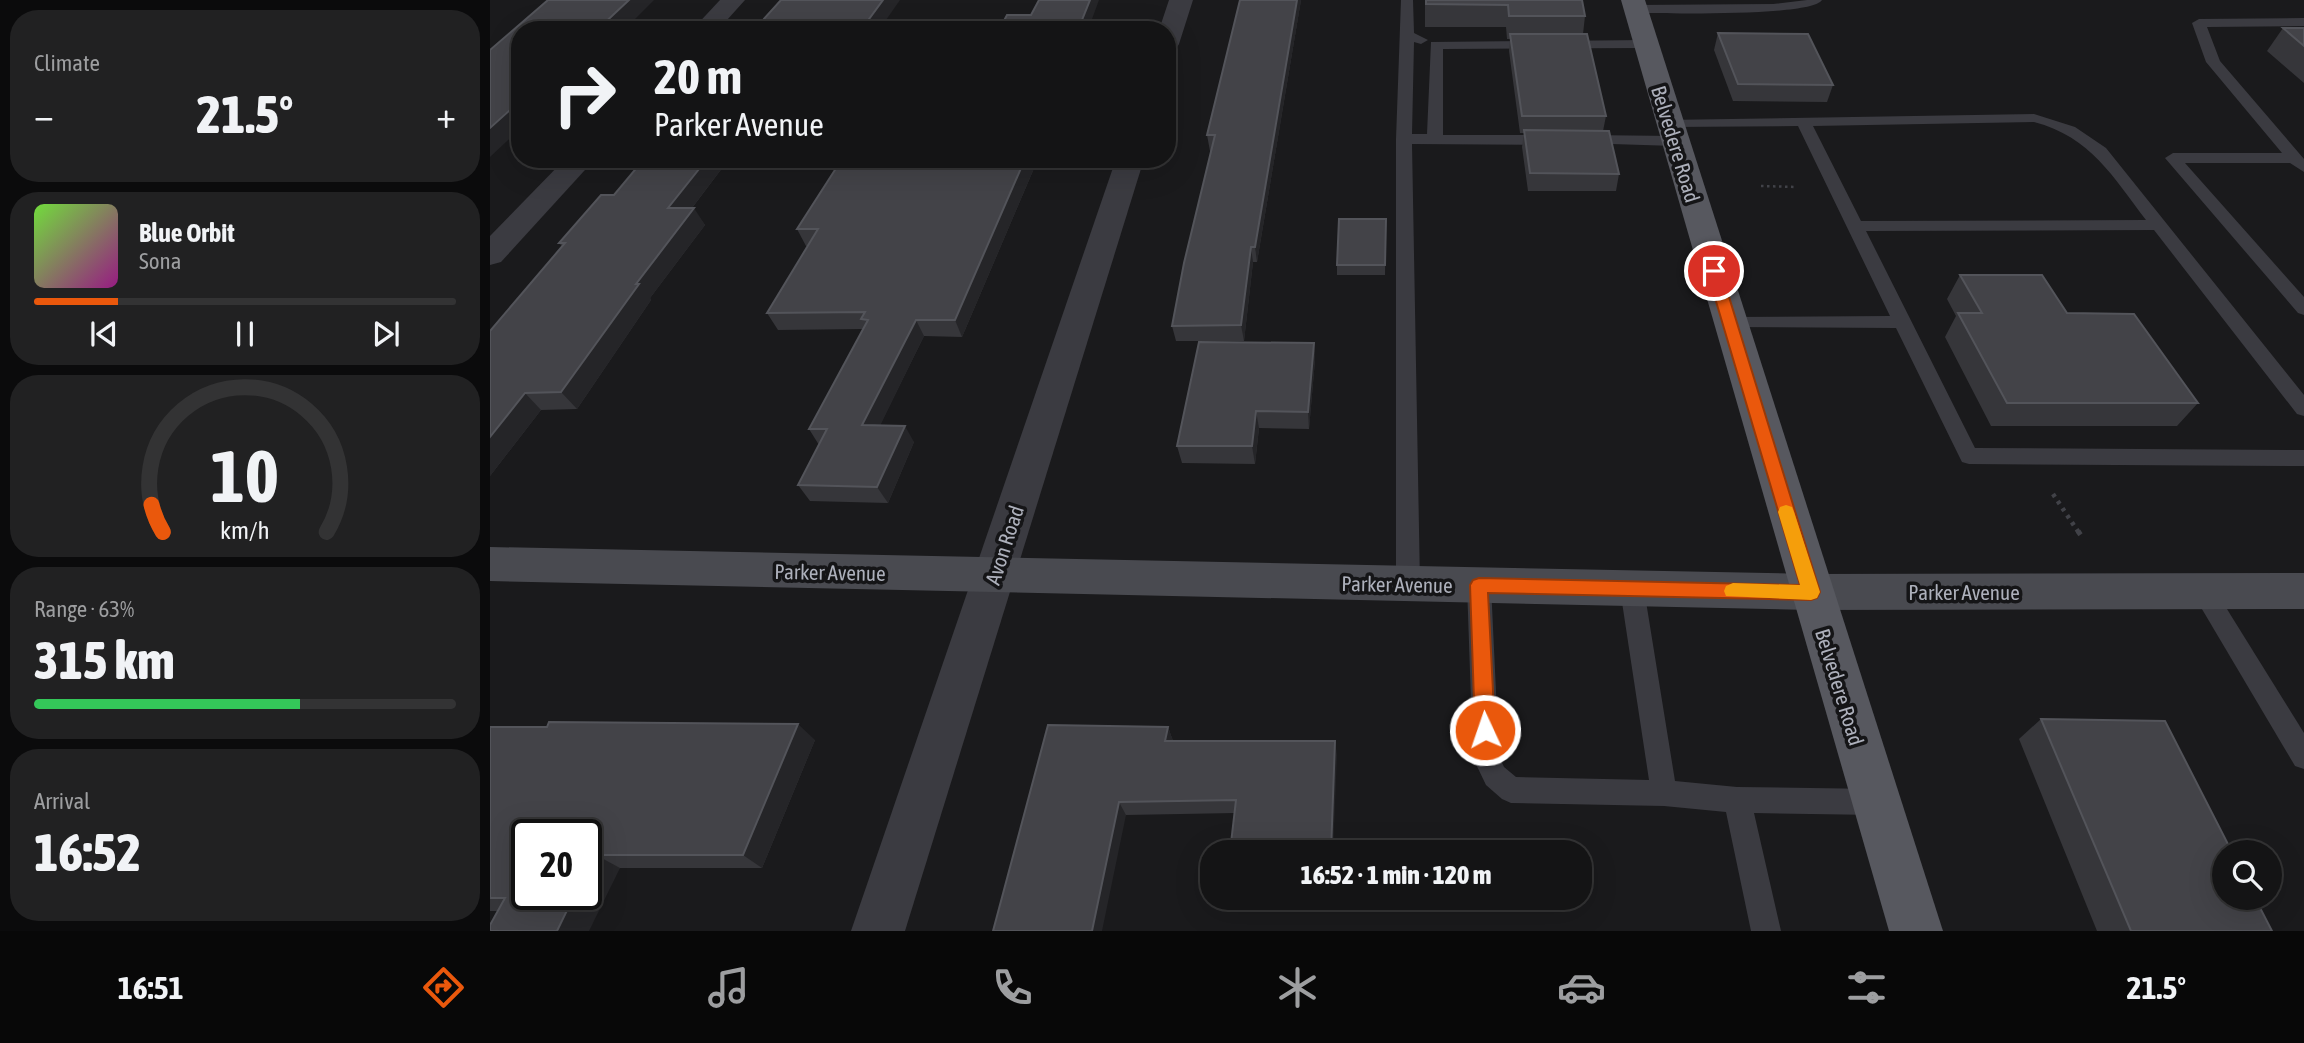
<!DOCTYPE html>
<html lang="en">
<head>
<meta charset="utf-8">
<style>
	:root { --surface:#141415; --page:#212122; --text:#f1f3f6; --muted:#9d9ea0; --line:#333334; --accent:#ea580c }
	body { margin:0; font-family:"Asap Condensed",sans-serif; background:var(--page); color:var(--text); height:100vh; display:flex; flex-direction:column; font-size:26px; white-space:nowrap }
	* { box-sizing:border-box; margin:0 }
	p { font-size:23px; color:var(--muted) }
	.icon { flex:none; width:38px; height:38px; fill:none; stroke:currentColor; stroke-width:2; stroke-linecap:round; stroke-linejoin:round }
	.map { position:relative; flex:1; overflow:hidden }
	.panel { display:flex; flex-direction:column; gap:10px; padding:10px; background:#0b0b0c; width:490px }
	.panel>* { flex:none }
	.banner { position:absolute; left:21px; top:21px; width:665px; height:147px; border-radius:28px; box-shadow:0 7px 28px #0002,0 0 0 2px var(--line); background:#141415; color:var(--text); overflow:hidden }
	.buttons { position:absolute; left:1722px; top:840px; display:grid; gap:14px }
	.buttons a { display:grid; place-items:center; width:70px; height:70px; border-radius:50%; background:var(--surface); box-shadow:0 7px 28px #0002,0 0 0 2px var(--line); font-size:35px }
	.speed { position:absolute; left:21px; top:819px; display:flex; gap:14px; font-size:35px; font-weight:700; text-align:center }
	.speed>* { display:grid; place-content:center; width:91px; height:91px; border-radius:50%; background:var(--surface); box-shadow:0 7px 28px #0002,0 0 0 2px var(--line); line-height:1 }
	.speed .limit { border:4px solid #111; border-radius:10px; background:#fff; color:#111 }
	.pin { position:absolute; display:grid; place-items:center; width:60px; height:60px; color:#fff; margin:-30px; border:4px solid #fff; border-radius:50%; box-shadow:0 2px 7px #0007 }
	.me { position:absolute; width:77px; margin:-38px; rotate:357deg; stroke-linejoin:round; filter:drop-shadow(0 0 5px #0008) }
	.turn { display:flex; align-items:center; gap:24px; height:147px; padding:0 28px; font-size:32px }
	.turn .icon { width:91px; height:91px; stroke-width:2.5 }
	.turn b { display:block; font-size:49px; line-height:60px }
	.big { font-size:52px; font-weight:800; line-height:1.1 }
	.panel .tile { flex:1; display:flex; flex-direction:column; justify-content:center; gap:10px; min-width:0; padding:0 24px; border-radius:28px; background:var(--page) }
	.panel .dial { align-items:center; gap:0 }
	.dial svg { height:182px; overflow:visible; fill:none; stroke:var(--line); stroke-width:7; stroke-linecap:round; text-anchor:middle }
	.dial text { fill:var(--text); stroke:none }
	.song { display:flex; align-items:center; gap:21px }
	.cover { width:84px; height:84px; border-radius:10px; background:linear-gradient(135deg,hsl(100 70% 55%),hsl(310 70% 35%)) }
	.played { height:7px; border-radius:4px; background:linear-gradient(90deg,var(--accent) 20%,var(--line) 20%) }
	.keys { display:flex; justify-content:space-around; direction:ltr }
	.heat { display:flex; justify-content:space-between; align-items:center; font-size:38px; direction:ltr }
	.charge { height:10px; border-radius:5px; background:linear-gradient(90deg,#34c759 63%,var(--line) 0) }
	.trip { position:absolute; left:710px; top:840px; width:392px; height:70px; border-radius:28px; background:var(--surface); box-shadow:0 7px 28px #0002,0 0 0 2px var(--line); font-weight:800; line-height:70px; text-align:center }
	.tab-bar { display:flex; height:112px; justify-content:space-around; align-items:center; background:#080808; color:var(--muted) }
	.tab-bar .icon { width:49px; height:49px }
	.tab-bar .current { color:var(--accent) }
	.tab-bar b { font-size:32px; color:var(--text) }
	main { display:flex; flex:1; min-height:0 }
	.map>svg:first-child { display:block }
</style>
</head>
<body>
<main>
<section class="panel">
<div class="tile"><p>Climate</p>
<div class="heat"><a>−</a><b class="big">21.5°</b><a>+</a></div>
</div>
<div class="tile">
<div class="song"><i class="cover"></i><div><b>Blue Orbit</b><p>Sona</p></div></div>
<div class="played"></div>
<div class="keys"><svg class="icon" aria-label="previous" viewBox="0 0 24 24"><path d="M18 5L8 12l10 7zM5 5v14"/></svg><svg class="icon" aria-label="pause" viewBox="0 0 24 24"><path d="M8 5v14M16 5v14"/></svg><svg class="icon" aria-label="next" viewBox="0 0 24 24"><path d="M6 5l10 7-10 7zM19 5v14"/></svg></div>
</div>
<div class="tile dial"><svg viewBox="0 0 100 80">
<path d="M14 69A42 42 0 1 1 86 69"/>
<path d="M14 69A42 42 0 0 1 9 57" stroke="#ea580c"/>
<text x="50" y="56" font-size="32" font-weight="700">10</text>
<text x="50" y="72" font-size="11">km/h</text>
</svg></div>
<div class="tile"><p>Range · 63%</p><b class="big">315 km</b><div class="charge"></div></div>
<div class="tile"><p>Arrival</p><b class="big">16:52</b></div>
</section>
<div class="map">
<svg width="1814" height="931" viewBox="0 0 1814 931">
	<rect width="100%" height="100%" fill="#1a1a1c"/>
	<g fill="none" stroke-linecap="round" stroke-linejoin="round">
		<path stroke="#414248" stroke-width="2.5" stroke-dasharray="2.5 3.5" stroke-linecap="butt" d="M1271,186l35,1"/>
		<path stroke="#414248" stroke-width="4.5" stroke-dasharray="3.5 5" stroke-linecap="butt" d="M1563,494l26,39"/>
		<path stroke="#414248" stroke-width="5" stroke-dasharray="4.5 6" stroke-linecap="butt" d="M1588,531l4,6"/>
		<g fill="#3b3b41" fill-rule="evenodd">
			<path d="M911,0h12l1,33 14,7 -7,4 -7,-2 -2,92h15l4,-92 215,-2 7,4 -7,4 -203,1v86h106l8,5 -8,5 -137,-1 8,440 -4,7 -8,3 -8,-3 -4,-7v-445z"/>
			<path d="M1317,0h15c-11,17 -159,13 -187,13l-6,-4 6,-4 138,-1z"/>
			<path d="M1814,18v8l-97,1 13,34 84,98v13l-14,-9h-105l119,134v18l-6,-2 -133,-155 8,-5h109l-76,-91 -14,-39 7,-4z"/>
			<path d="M1544,114l41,13 31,21 198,247v21l-7,-2 -143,-184 -288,1 109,217 329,2v16l-335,-2 -7,-2 -3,-6 -63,-128 -173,-1 -2,-4 2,-4 7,-2 160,-1 -92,-190 -128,1 -7,-4 2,-3zM1544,122c57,15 79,55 112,98l-285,1 -48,-95z"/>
			<path d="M1095,135l90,1 8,5 -8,5 -95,-3 -3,-3 3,-3z"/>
			<path d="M989,575l8,3 4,7 8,171 5,11 12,10 133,3 -29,-191 4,-7 8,-3 8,3 4,7 31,192 62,6 139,2 10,4 3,9 -3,9 -10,4 -122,-2 27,118h-30l-25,-119 -62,-6 -153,-3 -9,-4 -16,-14 -13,-27 -6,-173 4,-7z"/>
			<path d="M1714,582l8,3 92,148v36l-9,-3 -99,-167 -4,-7 4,-7z"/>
		</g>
		<g fill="#3b3b41" fill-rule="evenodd">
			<path d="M230,0h25l-27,30h-26z"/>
			<path d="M679,0h24l-14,44 -3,5 -9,2v-21h-8z"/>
			<path d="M75,159h30l-94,103 -11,3v-29z"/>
			<path d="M626,159h28l-239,772h-54z"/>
		</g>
		<path fill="#494a50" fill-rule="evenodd" d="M0,547l1321,27 493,-1v36l-493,1 -1321,-29z"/>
		<path fill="#57585f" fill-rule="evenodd" d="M1131,0h24l298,931h-54z"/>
	</g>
	<g fill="#36363a">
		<path d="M750,0h61l-44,262h-4l-9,79h-68l-4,-15 39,-175h-1l-3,-16z"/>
		<path d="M935,0h157l3,16 -2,18 23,82 -3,15 16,43 -3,17h-88l-6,-44 2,-14h-4l-11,-82 1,-12h-3l-1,-12h-81z"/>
		<path d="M1793,28h21v55l-37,-32z"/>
		<path d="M1228,33l115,52 -6,17 -94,-1 -19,-51z"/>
		<path d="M154,159h85l-37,49 13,17 -55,73 1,2 -74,109 -36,1 -51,66 72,-230 -3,-3 55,-48z"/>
		<path d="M352,159h196l-76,178 -38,-1 -44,89 34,17 -26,61 -78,-2 -12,-16 21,-40 -10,-16 54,-100 -85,1 -11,-17 41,-67h-2l-9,-17z"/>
		<path d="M896,219l-1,56h-48v-10z"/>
		<path d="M1470,275l107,38 131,90 -21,23h-186l-46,-89 11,-21 -9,-17z"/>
		<path d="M824,343l1,17 -6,69 -50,-1 -4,36 -73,-1 -5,-17z"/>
		<path d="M1551,719l231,212h-175l-78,-192z"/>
		<path d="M0,727l325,13 -53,128h-142l-122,43h-8z"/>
		<path d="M678,727l5,14 164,14 -102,58 -109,2 -133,116z"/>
		<path d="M735,898h106v13h-101z"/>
	</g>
	<g fill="#252528">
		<path d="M139,0h25l-30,30h-27z"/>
		<path d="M393,0h17l-21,30h-18z"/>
		<path d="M600,0h9l-11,30h-10z"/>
		<path d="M807,0h4l-44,262 -2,-15z"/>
		<path d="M30,101v28l-30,28v-29z"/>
		<path d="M217,159h22l-50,66 -11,-17z"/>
		<path d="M535,159h13l-76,178 -7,-17z"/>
		<path d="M204,208l11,17 -55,73 1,2 -74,109 -16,-17 75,-108z"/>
		<path d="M761,247l2,15 -9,79 -3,-16z"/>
		<path d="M426,320l8,16 -52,106 -10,-17z"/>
		<path d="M824,343l1,17 -6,69 -1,-17z"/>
		<path d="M35,393l16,17 -51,66v-39z"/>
		<path d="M766,411l3,17 -4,36 -3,-18z"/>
		<path d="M415,426l9,16 -26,61 -11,-16z"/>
		<path d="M308,724l17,16 -53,128 -19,-13z"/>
		<path d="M678,727l5,14h-8z"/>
		<path d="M845,741l2,14 -4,97h-2z"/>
		<path d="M629,802l7,13 -24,116h-10z"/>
		<path d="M106,855l24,13 -31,63h-32l18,-37h11v-21z"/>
		<path d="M839,898h2v13l-2,-11z"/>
	</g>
	<g fill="#434348" stroke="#53545a" stroke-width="2">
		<path d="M58,0h81l-32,30h-77v71l-30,27v-78z"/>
		<path d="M291,0h102l-22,30h-107z"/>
		<path d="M549,0h51l-12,30h-79l8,-15h24z"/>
		<path d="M750,0h57l-42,247h-4l-10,78 -69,1 12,-63 31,-128h-8z"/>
		<path d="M936,0h156l3,16h-76l-1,-11 -82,-1z"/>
		<path d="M1793,28h21v18z"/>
		<path d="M1228,33l90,1 25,51 -95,-1z"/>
		<path d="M1020,34h77l19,82h-84z"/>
		<path d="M1034,130l85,1 10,43 -89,-1z"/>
		<path d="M154,159h63l-39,49h26l-58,76h3l-78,108 -36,1 -35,44v-106l75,-88h-6l42,-48h13z"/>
		<path d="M352,159h183l-70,161h-39l-54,105 43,1 -28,61 -79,-2 29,-56h-18l59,-109 -7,-1 4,-7 -98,1 51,-84h-21z"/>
		<path d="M849,219h47l-1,46h-48z"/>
		<path d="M1470,275h82l25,38 67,1 64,89h-191l-49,-90h24z"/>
		<path d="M709,342l115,1 -6,69 -52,-1 -4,35h-75z"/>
		<path d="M1551,719l124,2 67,131h-8v46h31l17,33h-141z"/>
		<path d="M59,722l249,2 -55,131h-147l-10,18v-38h-59v59h48l-18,37h-67v-6l15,-27h-15v-171h57z"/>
		<path d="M558,725l120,2 -3,14h170l-4,111h-101l6,-52 -117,2 -27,129h-99z"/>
		<rect x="735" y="898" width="104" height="2"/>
	</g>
	<path fill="#ea580c" stroke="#983908" stroke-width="2" d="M1224,267l7,4 99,321 -3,6 -6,2 -323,-7 7,137 -3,7 -7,3 -7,-3 -3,-7 -5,-145 3,-5 6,-2 321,7 -93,-314z"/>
	<path fill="#f59e0b" d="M1296,505l6,2 2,5 26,80 -3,6 -6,2 -85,-4 -2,-5 2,-5 7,-3 67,2 -22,-73 2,-5z"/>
	<g text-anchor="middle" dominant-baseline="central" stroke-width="7" stroke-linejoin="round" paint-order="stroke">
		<g font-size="21" fill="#adb0bb" stroke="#151517">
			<text transform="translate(1186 144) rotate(73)">Belvedere Road</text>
			<text transform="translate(514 545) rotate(-72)">Avon Road</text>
			<text transform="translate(340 572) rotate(1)">Parker Avenue</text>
			<text transform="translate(907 584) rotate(1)">Parker Avenue</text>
			<text x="1474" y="592">Parker Avenue</text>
			<text transform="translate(1350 687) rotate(73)">Belvedere Road</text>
		</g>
	</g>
</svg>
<div class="buttons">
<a><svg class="icon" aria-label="search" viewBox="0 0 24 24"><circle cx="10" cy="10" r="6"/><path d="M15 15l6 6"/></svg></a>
</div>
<div class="speed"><div class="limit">20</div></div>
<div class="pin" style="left:1224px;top:271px;background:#d93025"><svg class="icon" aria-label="arrive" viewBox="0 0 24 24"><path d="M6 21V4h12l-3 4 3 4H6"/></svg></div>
<svg class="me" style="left:995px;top:730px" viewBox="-20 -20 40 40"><circle r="17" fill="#ea580c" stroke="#fff" stroke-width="3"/><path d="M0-11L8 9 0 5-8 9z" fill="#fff"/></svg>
<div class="trip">16:52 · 1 min · 120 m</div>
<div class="banner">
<div class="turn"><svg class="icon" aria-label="right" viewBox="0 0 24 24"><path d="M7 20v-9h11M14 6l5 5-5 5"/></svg><div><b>20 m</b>Parker Avenue</div></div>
</div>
</div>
</main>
<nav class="tab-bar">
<b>16:51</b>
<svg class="icon current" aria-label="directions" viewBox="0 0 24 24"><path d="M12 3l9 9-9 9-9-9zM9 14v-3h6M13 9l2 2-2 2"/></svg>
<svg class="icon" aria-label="music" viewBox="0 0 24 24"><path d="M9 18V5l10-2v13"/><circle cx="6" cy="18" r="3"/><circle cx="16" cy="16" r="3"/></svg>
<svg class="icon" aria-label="phone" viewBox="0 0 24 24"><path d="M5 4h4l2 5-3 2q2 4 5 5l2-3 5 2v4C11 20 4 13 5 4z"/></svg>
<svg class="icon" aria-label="climate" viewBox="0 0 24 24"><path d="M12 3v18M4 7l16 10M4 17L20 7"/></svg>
<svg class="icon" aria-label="car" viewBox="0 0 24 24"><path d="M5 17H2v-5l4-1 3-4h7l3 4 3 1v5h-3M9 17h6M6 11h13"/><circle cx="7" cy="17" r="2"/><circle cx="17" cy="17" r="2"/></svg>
<svg class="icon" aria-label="filters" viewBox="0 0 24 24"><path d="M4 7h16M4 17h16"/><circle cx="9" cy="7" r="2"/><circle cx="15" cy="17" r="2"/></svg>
<b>21.5°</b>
</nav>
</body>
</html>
